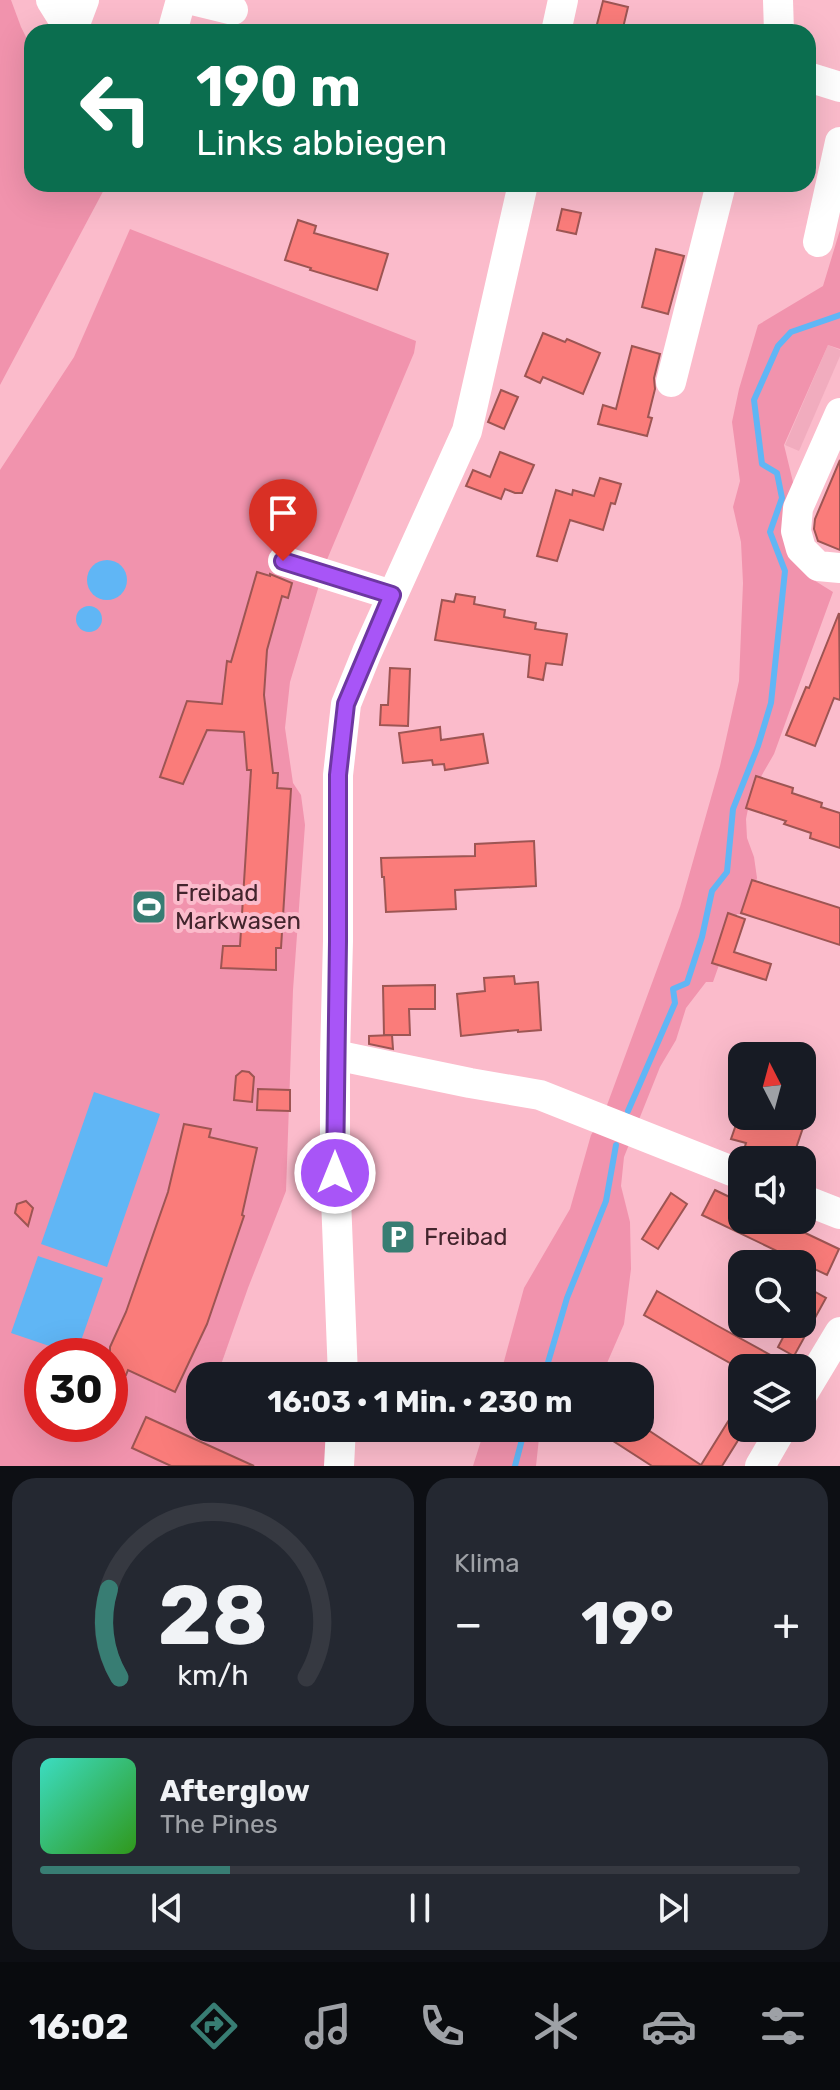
<!DOCTYPE html>
<html lang="de">
<head>
<meta charset="utf-8">
<style>
	:root { --surface:#171b24; --page:#242831; --text:#f1f3f6; --muted:#9ea1a6; --line:#363941; --accent:#387d73 }
	body { margin:0; font-family:Rubik,sans-serif; background:var(--page); color:var(--text); height:100vh; display:flex; flex-direction:column; font-size:30px; white-space:nowrap }
	* { box-sizing:border-box; margin:0 }
	p { font-size:26px; color:var(--muted) }
	.icon { flex:none; width:44px; height:44px; fill:none; stroke:currentColor; stroke-width:2; stroke-linecap:round; stroke-linejoin:round }
	.map { position:relative; height:1466px; overflow:hidden }
	.drawer { display:flex; flex-direction:column; gap:12px; padding:12px; background:#0d0f14; flex:1 }
	.drawer>* { flex:none }
	.hud { position:absolute; left:24px; top:24px; width:792px; height:168px; border-radius:24px; box-shadow:0 8px 32px #0002; background:#0b6e4f; color:#fff; overflow:hidden }
	.needle { width:52px; rotate:354deg }
	.fabs { position:absolute; left:728px; top:1042px; display:grid; gap:16px }
	.fabs a { display:grid; place-items:center; width:88px; height:88px; border-radius:16px; background:var(--surface); box-shadow:0 8px 32px #0002; font-size:40px }
	.speed { position:absolute; left:24px; top:1338px; display:flex; gap:16px; font-size:40px; font-weight:700; text-align:center }
	.speed>* { display:grid; place-content:center; width:104px; height:104px; border-radius:50%; background:var(--surface); box-shadow:0 8px 32px #0002; line-height:1 }
	.speed .limit { border:12px solid #d22; background:#fff; color:#111 }
	.pin { position:absolute; display:grid; place-items:center; width:68px; height:68px; color:#fff; margin:-82px -34px; border-radius:50% 50% 50% 0; rotate:-45deg; box-shadow:0 0 8px #0007 }
	.pin .icon { rotate:45deg }
	.me { position:absolute; width:88px; margin:-44px; rotate:0deg; stroke-linejoin:round; filter:drop-shadow(0 0 6px #0008) }
	.turn { display:flex; align-items:center; gap:28px; height:168px; padding:0 40px; font-size:36px }
	.turn .icon { width:104px; height:104px; stroke-width:2.5 }
	.turn b { display:block; font-size:56px; line-height:68px }
	.big { font-size:60px; font-weight:700; line-height:1.1 }
	.drawer .tile { flex:1; display:flex; flex-direction:column; justify-content:center; gap:12px; min-width:0; padding:0 28px; border-radius:24px; background:var(--page) }
	.drawer .dial { align-items:center; gap:0 }
	.dial svg { height:208px; overflow:visible; fill:none; stroke:var(--line); stroke-width:7; stroke-linecap:round; text-anchor:middle }
	.dial text { fill:var(--text); stroke:none }
	.song { display:flex; align-items:center; gap:24px }
	.cover { width:96px; height:96px; border-radius:12px; background:linear-gradient(135deg,hsl(170 70% 55%),hsl(110 70% 35%)) }
	.played { height:8px; border-radius:4px; background:linear-gradient(90deg,var(--accent) 25%,var(--line) 25%) }
	.keys { display:flex; justify-content:space-around; direction:ltr }
	.heat { display:flex; justify-content:space-between; align-items:center; font-size:44px; direction:ltr }
	.drawer .tiles { flex:1; display:grid; gap:12px; grid-template-columns:1fr 1fr }
	.tile:last-child { grid-column:span 2 }
	.trip { position:absolute; left:186px; top:1362px; width:468px; height:80px; border-radius:24px; background:var(--surface); box-shadow:0 8px 32px #0002; font-weight:700; line-height:80px; text-align:center }
	.menu { display:flex; height:128px; justify-content:space-around; align-items:center; background:#090b0e; color:var(--muted) }
	.menu .icon { width:56px; height:56px }
	.menu .active { color:var(--accent) }
	.menu b { font-size:36px; color:var(--text) }
	.map>svg:first-child { display:block }
</style>
</head>
<body>
<div class="map">
<svg width="840" height="1466" viewBox="0 0 840 1466">
	<rect width="100%" height="100%" fill="#fbbbcb"/>
	<path fill="#f1acbe" d="M828,345l12,5v6l-41,95 -14,-6z"/>
	<g fill="#f193ad" fill-rule="evenodd">
		<path d="M0,0h11l10,27 11,22v135h75l-107,201z"/>
		<path d="M130,229l286,112 -2,12 -88,209 -36,120 -5,46 8,55 8,12 4,30 -12,165 -7,201 -38,97 -31,88h-17v52h94l39,15 -9,23h-324v-996l74,-113zM42,1356h68v68h-68z"/>
		<path d="M840,230v119l-12,-4 -44,100 9,37 -2,48 5,29 16,20 21,13 -59,162 -23,40 -5,25 1,19 7,19 3,21 -10,37 -10,-1 -24,68h-7l-20,26 -10,32 -16,27 -36,90 -3,29 9,36 1,47 -7,55 -20,46 -8,6h-96l24,-88 46,-79 21,-74 12,-19 77,-209 40,-141 19,-85 4,-98 -2,-41 -8,-35 7,-26 -8,-59 7,-33 19,-64 65,-39z"/>
		<path d="M485,1428h58l-4,10 -3,28h-63z"/>
	</g>
	<g fill="#60b6f5">
		<circle cx="107" cy="580" r="20"/>
		<circle cx="89" cy="619" r="13"/>
		<path d="M94,1092l66,22 -53,153 -66,-23z"/>
		<path d="M38,1256l65,22 -27,77 -65,-22z"/>
	</g>
	<g fill="none" stroke-linecap="round" stroke-linejoin="round">
		<g stroke="#60b6f5" stroke-width="6">
			<path d="M628,1111l47,-108 -2,-14 14,-6 15,-46 10,-46 15,-19 6,-63 25,-63 13,-43 14,-132 -15,-39 12,-34 -5,-25 -15,-9 -8,-64 24,-54 13,-14 49,-17"/>
			<path d="M544,1376l23,-78 39,-97 10,-56"/>
			<path d="M515,1466l10,-38"/>
		</g>
	</g>
	<g fill="#fa7c7a" stroke="#9d5553" stroke-width="2">
		<path d="M603,1l25,6 -6,25h-27z"/>
		<path d="M562,209l19,4 -5,21 -19,-4z"/>
		<path d="M298,220l18,6 -2,7 74,21 -11,36 -67,-20 1,-2 -26,-8z"/>
		<path d="M656,249l28,7 -16,58 -26,-7z"/>
		<path d="M543,333l22,9 2,-3 33,14 -17,41 -40,-17 -3,6 -15,-7z"/>
		<path d="M632,346l28,8 -6,24 1,11 -7,28 4,1 -5,18 -49,-12 5,-19 13,4z"/>
		<path d="M501,390l17,7 -14,32 -16,-7z"/>
		<path d="M500,452l34,13 -12,28h-7l-10,-4 -4,10 -35,-13 7,-16 17,7z"/>
		<path d="M840,460v90l-22,-9 -4,-12 1,-10z"/>
		<path d="M600,478l21,6 -6,20 -4,-1 -8,27 -33,-10 -13,41 -20,-5 19,-66 16,5 1,-5 21,6z"/>
		<path d="M257,572l13,4v-2l22,9 -4,15 -6,-2 -15,54 -3,45 9,78h5l-1,15 14,1 -10,159h-5v22l-55,-2 2,-22h17l11,-176h-4l-3,-38 -37,-2 -24,54 -23,-7 27,-76 35,3 5,-43 4,1z"/>
		<path d="M456,594l19,3 -1,7 31,6 -1,7 32,6 -1,6 32,5 -5,31 -16,-2 -3,17 -15,-3 2,-22 -95,-15 7,-40 12,2z"/>
		<path d="M839,613l1,87 -6,-2 -19,48 -29,-11 20,-48 3,1z"/>
		<path d="M390,668l20,1 -2,57 -28,-1 1,-20h7z"/>
		<path d="M440,727l1,13 42,-6 5,29 -43,7 -1,-6 -11,1 -1,-5 -29,3 -4,-30z"/>
		<path d="M756,776l37,12 -1,5 30,10 -1,4 19,6v35l-30,-10 1,-5 -27,-9 2,-3 -40,-13z"/>
		<path d="M534,841l2,45 -81,4 1,19 -70,3 -2,-35h-2l-1,-19 94,-2v-12z"/>
		<path d="M752,880l88,28v37l-99,-32z"/>
		<path d="M728,913l17,6 -11,33 37,12 -5,16 -54,-17z"/>
		<path d="M514,976l1,8 23,-2 3,48 -23,2v-2l-57,6 -4,-42 28,-3 -1,-13z"/>
		<path d="M435,985v24h-26l1,26h-26l-1,-49z"/>
		<path d="M392,1035l1,14 -24,-5v-8z"/>
		<path d="M242,1071l7,1 5,5 -2,25 -18,-2 2,-24z"/>
		<path d="M258,1089l32,1v21l-33,-1z"/>
		<path d="M739,1116h68l-15,44h-41l-9,-4 4,-13 -15,-4z"/>
		<path d="M184,1124l27,5 -2,8 48,11 -15,67 2,1 -37,108 -32,68 -47,-22 -2,5 -16,-6v-22l16,-35 42,-120z"/>
		<path d="M715,1190l27,13v17h36l61,29 -12,26 -125,-60z"/>
		<path d="M671,1193l16,11 -29,45 -16,-10z"/>
		<path d="M26,1201l7,7 -5,18 -13,-13 2,-9z"/>
		<path d="M810,1289l16,9 -32,58 -16,-9 12,-23h12v-21z"/>
		<path d="M657,1291l59,34 78,43h-55l-95,-53z"/>
		<path d="M742,1399v35l-20,32h-70l-59,-38h52l56,37z"/>
		<path d="M146,1417l108,49h-83l-39,-18z"/>
	</g>
	<g fill="none" stroke-linecap="round" stroke-linejoin="round">
		<g stroke="#fff" stroke-width="30">
			<path d="M51,0l20,32"/>
			<path d="M192,0l41,10"/>
			<path d="M778,0l1,32"/>
			<path d="M72,32l12,-32"/>
			<path d="M172,32l9,-32"/>
			<path d="M556,32l7,-32"/>
			<path d="M808,77l32,10"/>
			<path d="M818,242l22,-100"/>
			<path d="M671,382l50,-198"/>
			<path d="M840,413l-42,95 -2,23 5,18 17,17 22,2"/>
			<path d="M283,561l109,34"/>
			<path d="M335,1055l135,28 70,12 202,80"/>
			<path d="M802,1199l38,15"/>
			<path d="M343,1376l-8,-203v-118l3,-114v-166l8,-71 21,-52 100,-221 56,-247"/>
			<path d="M802,1395l38,-63"/>
			<path d="M339,1466l2,-38"/>
			<path d="M760,1466l22,-38"/>
		</g>
	</g>
	<g fill="none" stroke-linecap="round" stroke-linejoin="round">
		<defs>
			<path id="route" d="M283,561l109,34 -46,109 -8,71v166l-3,232"/>
		</defs>
		<use href="#route" stroke="#6d37a1" stroke-width="20"/>
		<use href="#route" stroke="#a855f7" stroke-width="14"/>
	</g>
	<defs>
		<symbol id="stadium-square" viewBox="-11 -11 22 22"><rect x="-9" y="-9" width="18" height="18" rx="4" fill="#387d73" stroke="#fbbbcb"/><path d="M0-5a6.5 5 0 1 0 0 10a6.5 5 0 1 0 0-10ZM-3.5-1.8h7v3.6h-7Z" fill="#fff"/></symbol>
		<symbol id="parking-square" viewBox="-11 -11 22 22"><rect x="-9" y="-9" width="18" height="18" rx="4" fill="#387d73" stroke="#fbbbcb"/><path d="M-3.5-5.5H1a3.5 3.5 0 0 1 0 7H-1V5.5H-3.5ZM-1-3.4V-.6H.8a1.4 1.4 0 0 0 0-2.8Z" fill="#fff"/></symbol>
	</defs>
	<g fill-rule="evenodd">
		<use href="#stadium-square" x="129" y="887" width="40" height="40"/>
		<use href="#parking-square" x="378" y="1217" width="40" height="40"/>
	</g>
	<g text-anchor="middle" dominant-baseline="central" stroke-width="8" stroke-linejoin="round" paint-order="stroke">
		<g font-size="24" fill="#43252d" stroke="#fbbbcb" text-anchor="start">
			<text x="175" y="893">Freibad<tspan x="175" dy="28">Markwasen</tspan></text>
			<text x="424" y="1237">Freibad</text>
		</g>
	</g>
</svg>
<div class="fabs">
<a><svg class="needle" viewBox="-14 -14 28 28"><path d="M0-13l5 13h-10z" fill="#e53935"/><path d="M0 13l5-13h-10z" fill="#9ea1a6"/></svg></a>
<a><svg class="icon" aria-label="sound" viewBox="0 0 24 24"><path d="M4 9h4l5-4v14l-5-4H4zM17 9q2 3 0 6"/></svg></a>
<a><svg class="icon" aria-label="search" viewBox="0 0 24 24"><circle cx="10" cy="10" r="6"/><path d="M15 15l6 6"/></svg></a>
<a><svg class="icon" aria-label="layers" viewBox="0 0 24 24"><path d="M12 4l9 5-9 5-9-5zM3 14l9 5 9-5"/></svg></a>
</div>
<div class="speed"><div class="limit">30</div></div>
<div class="pin" style="left:283px;top:561px;background:#d93025"><svg class="icon" aria-label="arrive" viewBox="0 0 24 24"><path d="M6 21V4h12l-3 4 3 4H6"/></svg></div>
<svg class="me" style="left:335px;top:1173px" viewBox="-20 -20 40 40"><circle r="17" fill="#a855f7" stroke="#fff" stroke-width="3"/><path d="M0-11L8 9 0 5-8 9z" fill="#fff"/></svg>
<div class="trip">16:03 · 1 Min. · 230 m</div>
<div class="hud">
<div class="turn"><svg class="icon" aria-label="left" viewBox="0 0 24 24"><path d="M17 20v-9H6M10 6l-5 5 5 5"/></svg><div><b>190 m</b>Links abbiegen</div></div>
</div>
</div>
<section class="drawer">
<div class="tiles">
<div class="tile dial"><svg viewBox="0 0 100 80">
<path d="M14 69A42 42 0 1 1 86 69"/>
<path d="M14 69A42 42 0 0 1 10 35" stroke="#387d73"/>
<text x="50" y="56" font-size="32" font-weight="700">28</text>
<text x="50" y="72" font-size="11">km/h</text>
</svg></div>
<div class="tile"><p>Klima</p>
<div class="heat"><a>−</a><b class="big">19°</b><a>+</a></div>
</div>
<div class="tile">
<div class="song"><i class="cover"></i><div><b>Afterglow</b><p>The Pines</p></div></div>
<div class="played"></div>
<div class="keys"><svg class="icon" aria-label="previous" viewBox="0 0 24 24"><path d="M18 5L8 12l10 7zM5 5v14"/></svg><svg class="icon" aria-label="pause" viewBox="0 0 24 24"><path d="M8 5v14M16 5v14"/></svg><svg class="icon" aria-label="next" viewBox="0 0 24 24"><path d="M6 5l10 7-10 7zM19 5v14"/></svg></div>
</div>
</div>
</section>
<nav class="menu">
<b>16:02</b>
<svg class="icon active" aria-label="directions" viewBox="0 0 24 24"><path d="M12 3l9 9-9 9-9-9zM9 14v-3h6M13 9l2 2-2 2"/></svg>
<svg class="icon" aria-label="music" viewBox="0 0 24 24"><path d="M9 18V5l10-2v13"/><circle cx="6" cy="18" r="3"/><circle cx="16" cy="16" r="3"/></svg>
<svg class="icon" aria-label="phone" viewBox="0 0 24 24"><path d="M5 4h4l2 5-3 2q2 4 5 5l2-3 5 2v4C11 20 4 13 5 4z"/></svg>
<svg class="icon" aria-label="climate" viewBox="0 0 24 24"><path d="M12 3v18M4 7l16 10M4 17L20 7"/></svg>
<svg class="icon" aria-label="car" viewBox="0 0 24 24"><path d="M5 17H2v-5l4-1 3-4h7l3 4 3 1v5h-3M9 17h6M6 11h13"/><circle cx="7" cy="17" r="2"/><circle cx="17" cy="17" r="2"/></svg>
<svg class="icon" aria-label="filters" viewBox="0 0 24 24"><path d="M4 7h16M4 17h16"/><circle cx="9" cy="7" r="2"/><circle cx="15" cy="17" r="2"/></svg>
</nav>
</body>
</html>
